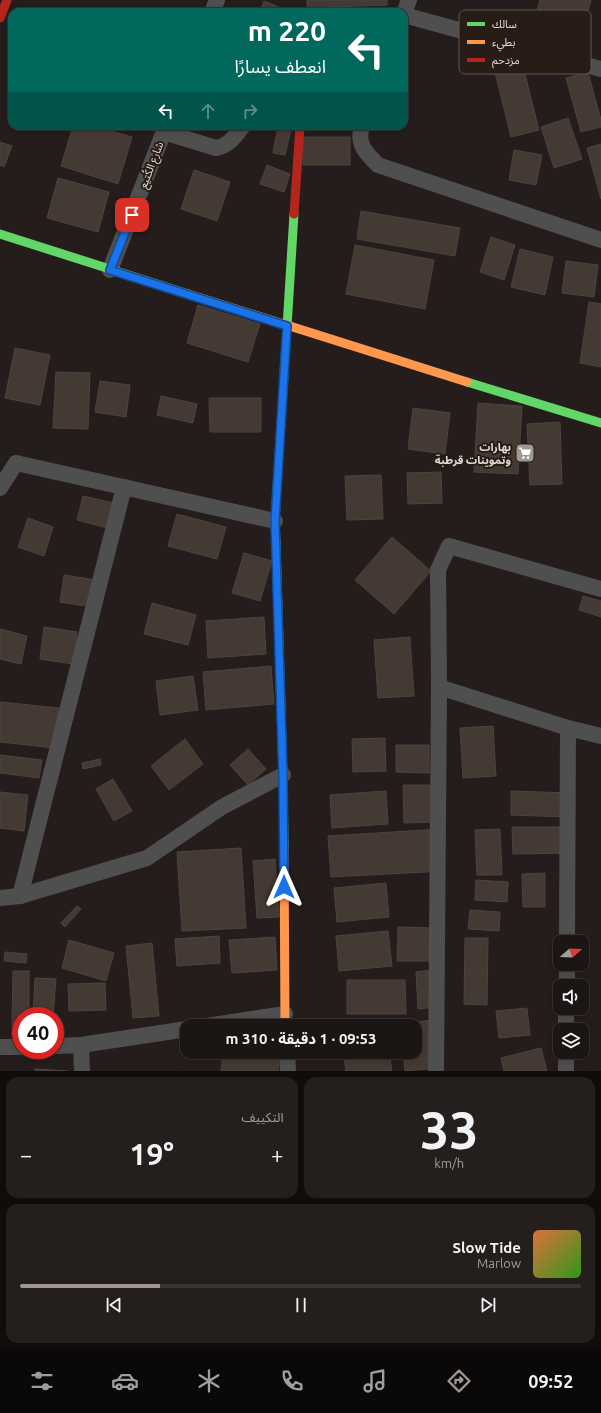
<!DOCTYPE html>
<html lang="ar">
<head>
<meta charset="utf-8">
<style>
	:root { --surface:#1b1614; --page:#241f1d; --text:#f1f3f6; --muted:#a09fa0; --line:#393534; --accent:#a09895 }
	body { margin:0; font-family:Ubuntu,"Noto Sans Arabic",sans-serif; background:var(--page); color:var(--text); direction:rtl; height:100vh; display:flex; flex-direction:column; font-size:15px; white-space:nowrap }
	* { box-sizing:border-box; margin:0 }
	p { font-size:13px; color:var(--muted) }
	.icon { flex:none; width:22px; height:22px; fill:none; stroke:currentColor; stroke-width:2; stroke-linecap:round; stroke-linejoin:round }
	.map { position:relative; height:1071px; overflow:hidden; direction:ltr }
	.side { display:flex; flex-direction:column; gap:6px; padding:6px; background:#0f0c0b; flex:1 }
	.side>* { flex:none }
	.guide { position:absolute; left:8px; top:8px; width:400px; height:122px; border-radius:12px; box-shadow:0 2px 6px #0003,0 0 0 1px var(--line); direction:rtl; background:#00695c; color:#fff; overflow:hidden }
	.needle { width:26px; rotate:71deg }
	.buttons { position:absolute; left:553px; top:935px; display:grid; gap:8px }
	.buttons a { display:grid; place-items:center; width:36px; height:36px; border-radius:8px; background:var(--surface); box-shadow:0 2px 6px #0003,0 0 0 1px var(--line); font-size:20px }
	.speed { position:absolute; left:12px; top:1007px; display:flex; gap:8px; font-size:20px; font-weight:700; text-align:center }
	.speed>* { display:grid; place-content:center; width:52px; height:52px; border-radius:50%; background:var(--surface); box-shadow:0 2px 6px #0003,0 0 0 1px var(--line); line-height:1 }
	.speed .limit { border:6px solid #d22; background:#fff; color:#111 }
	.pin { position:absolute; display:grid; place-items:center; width:34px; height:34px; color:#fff; margin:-17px; border-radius:8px; box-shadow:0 2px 6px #0006 }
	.me { position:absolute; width:44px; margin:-22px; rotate:0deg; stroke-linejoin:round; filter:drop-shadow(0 0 3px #0008) }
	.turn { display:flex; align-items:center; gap:14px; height:84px; padding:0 16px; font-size:18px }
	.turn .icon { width:52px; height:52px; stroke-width:2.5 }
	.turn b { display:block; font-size:28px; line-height:34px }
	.lanes { display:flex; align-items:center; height:38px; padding:0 16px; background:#0003; justify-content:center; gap:20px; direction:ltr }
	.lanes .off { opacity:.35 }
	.big { font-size:30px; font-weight:700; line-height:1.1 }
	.side .card { flex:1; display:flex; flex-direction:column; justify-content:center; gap:6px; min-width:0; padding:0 14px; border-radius:12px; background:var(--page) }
	.side .dial { align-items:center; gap:0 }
	.dial b { font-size:52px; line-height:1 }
	.song { display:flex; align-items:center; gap:12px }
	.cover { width:48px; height:48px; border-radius:6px; background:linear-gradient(135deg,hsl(20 70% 55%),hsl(110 70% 35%)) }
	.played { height:4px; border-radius:2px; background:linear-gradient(90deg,var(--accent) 25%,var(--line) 25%) }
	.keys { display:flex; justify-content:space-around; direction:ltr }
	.heat { display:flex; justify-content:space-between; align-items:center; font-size:22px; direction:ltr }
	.side .tiles { flex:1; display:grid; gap:6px; grid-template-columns:1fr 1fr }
	.card:last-child { grid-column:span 2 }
	.trip { position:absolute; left:180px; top:1019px; width:242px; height:40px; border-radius:12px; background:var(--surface); box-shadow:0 2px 6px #0003,0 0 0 1px var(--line); font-weight:700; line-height:40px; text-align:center; direction:rtl }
	.dock { display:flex; height:64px; justify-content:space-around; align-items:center; background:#0b0908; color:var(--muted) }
	.dock .icon { width:28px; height:28px }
	.dock .on { color:var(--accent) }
	.dock b { font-size:18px; color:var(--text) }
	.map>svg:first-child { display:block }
</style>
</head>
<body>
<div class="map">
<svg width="601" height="1071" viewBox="0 0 601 1071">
	<rect width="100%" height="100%" fill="#241d1b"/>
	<g fill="#453933" stroke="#4a4442">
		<path d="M307,0h80v5l-80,3z"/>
		<path d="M540,0h51l-9,31 -47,-14z"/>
		<path d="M264,1l27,11h-31z"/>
		<path d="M519,50l20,80 -28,7 -20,-81z"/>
		<path d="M588,72l13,48v7l-20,5 -15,-54z"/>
		<path d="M568,118l14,41 -28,9 -13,-41z"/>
		<path d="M73,126h22l37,11 -14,47 -57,-18z"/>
		<path d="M278,126l13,3 -6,26 -12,-2z"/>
		<path d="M311,126h41v4l-41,-1z"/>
		<rect x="303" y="137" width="47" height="28"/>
		<path d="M0,142l12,4 -8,21 -4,-2z"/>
		<path d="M601,144v55l-14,-51z"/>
		<path d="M514,150l28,5 -6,30 -27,-5z"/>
		<path d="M267,165l23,9 -6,18 -24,-8z"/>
		<path d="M194,170l36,12 -13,39 -36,-12z"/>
		<path d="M58,178l51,14 -11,40 -51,-14z"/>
		<path d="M361,211l99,17 -5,28 -98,-17z"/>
		<path d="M491,237l24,8 -11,35 -24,-8z"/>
		<path d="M355,245l79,15 -9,49 -79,-15z"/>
		<path d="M520,249l33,8 -8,38 -34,-8z"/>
		<path d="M566,261l32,4 -4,32 -32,-4z"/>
		<path d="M589,302l12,2v63l-21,-4z"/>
		<path d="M198,305l62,19 -12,38 -61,-19z"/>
		<path d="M15,348l35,7 -10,50 -35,-7z"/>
		<path d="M56,372l34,1 -2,56 -35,-1z"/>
		<path d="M100,381l30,4 -4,32 -31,-5z"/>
		<path d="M161,396l36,8 -4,19 -36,-8z"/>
		<path d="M209,398h52v34h-51z"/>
		<path d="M478,403l44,3 -4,68 -44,-2z"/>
		<path d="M413,408l37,5 -5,41 -37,-5z"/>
		<path d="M560,422l2,62 -32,1 -3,-61z"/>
		<path d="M441,472l1,31 -34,1 -1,-31z"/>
		<path d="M381,475l2,44 -36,1 -2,-44z"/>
		<path d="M83,496l35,8 -7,25 -34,-9z"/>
		<path d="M177,514l49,13 -9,32 -49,-13z"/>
		<path d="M28,518l25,9 -9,29 -26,-9z"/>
		<path d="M392,537l39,34 -37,43 -39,-34z"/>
		<path d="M244,553l28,8 -12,40 -28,-8z"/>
		<path d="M64,575l38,6 -4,27 -38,-6z"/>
		<path d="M583,596l18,5v16l-22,-7z"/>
		<path d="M152,603l44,12 -8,30 -44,-11z"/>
		<path d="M264,617l2,37 -58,4 -2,-37z"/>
		<path d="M44,627l33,5 -4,32 -33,-5z"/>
		<path d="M0,629l27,7 -6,28 -21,-5z"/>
		<path d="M410,637l4,59 -36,2 -4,-58z"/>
		<path d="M271,666l3,38 -68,6 -3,-38z"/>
		<path d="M193,676l5,34 -38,5 -4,-34z"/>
		<path d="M0,702l59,6 -4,40 -55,-6z"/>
		<path d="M493,726l3,50 -33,2 -3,-50z"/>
		<path d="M385,738l1,33 -33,1 -1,-33z"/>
		<path d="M185,739l18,25 -34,26 -18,-24z"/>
		<path d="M396,745h33v28l-33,-1z"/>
		<path d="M248,749l18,20 -18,16 -18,-20z"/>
		<path d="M0,755l42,5 -3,18 -39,-5z"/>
		<path d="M100,759l1,6 -18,4 -1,-6z"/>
		<path d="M113,779l19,32 -18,10 -18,-32z"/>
		<path d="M403,785h29l1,37 -29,1z"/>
		<path d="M386,791l2,33 -56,4 -2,-33z"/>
		<path d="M511,791l58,2 -1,24 -57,-2z"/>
		<path d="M0,792l28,3 -4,36 -24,-3z"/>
		<path d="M512,827h60v26l-59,1z"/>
		<path d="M441,829l3,42 -113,6 -3,-41z"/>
		<path d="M500,829l2,46h-25l-2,-45z"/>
		<path d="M241,848l5,80 -64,3 -5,-79z"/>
		<path d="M275,859l4,58 -22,1 -4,-57z"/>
		<path d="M545,873v34h-22l-1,-33z"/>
		<path d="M476,880l32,2 -1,20 -32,-2z"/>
		<path d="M386,883l3,34 -52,5 -3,-34z"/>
		<path d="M77,906l4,3 -16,18 -4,-4z"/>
		<path d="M470,910l30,2 -1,19 -31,-2z"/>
		<path d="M398,927l34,1v33h-35z"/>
		<path d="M388,931l4,35 -53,5 -3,-35z"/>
		<path d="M219,936l1,27 -43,3 -2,-27z"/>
		<path d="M275,937l2,33 -45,3 -3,-33z"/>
		<path d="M465,938h23l-1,67 -23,-1z"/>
		<path d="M69,940l45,13 -8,28 -44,-13z"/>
		<path d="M152,943l7,73 -26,2 -7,-72z"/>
		<path d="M5,952l22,2 -1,9 -22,-2z"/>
		<path d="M432,970l3,37 -17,2 -2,-37z"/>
		<path d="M13,971h16v45h-8v10h-9z"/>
		<path d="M35,978l21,1 -3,37h-20z"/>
		<path d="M347,980h58l1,34h-59z"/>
		<path d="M105,983l1,27 -37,1 -1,-27z"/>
		<path d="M527,1008l3,27 -31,3 -3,-27z"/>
		<path d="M431,1020l6,48 -32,3 -2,-19h12v-26h-16v-1z"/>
		<path d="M541,1048l6,23h-43l-3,-13z"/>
		<path d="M223,1052l56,7 -1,12h-57z"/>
		<path d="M343,1052h46l3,19h-46z"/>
		<path d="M35,1069l33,2h-33z"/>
	</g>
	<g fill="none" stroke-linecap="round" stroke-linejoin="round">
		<g stroke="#504f50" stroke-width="16">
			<path d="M212,12l5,-12"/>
			<path d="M404,13l5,-13"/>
			<path d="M404,15l197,54"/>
			<path d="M362,126c-6,18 4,27 16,39l223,75"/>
			<path d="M164,132l52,16c13,-2 19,-12 27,-22"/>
			<path d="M110,270l56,-144"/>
			<path d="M0,488l16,-25 259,58"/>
			<path d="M439,687l129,41 33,8"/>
			<path d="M20,896l104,-409"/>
			<path d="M0,898l20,-2 127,-38 75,-51 61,-32"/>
			<path d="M567,942l1,-214"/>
			<path d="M567,986v-22"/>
			<path d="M206,1026l79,-12"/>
			<path d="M566,1030v-22"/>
			<path d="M81,1045l1,26"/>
			<path d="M55,1046l26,-1 106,-16"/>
			<path d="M0,1047h21"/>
			<path d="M287,1052l1,19"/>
			<path d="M436,1071l3,-384 -1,-117 11,-24 152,43"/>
			<path d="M566,1071v-19"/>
		</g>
		<g stroke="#63d668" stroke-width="9">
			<path d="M0,234l188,60"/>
			<path d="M467,382l134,41"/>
			<path d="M283,391l11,-177"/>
			<path d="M276,543l7,232 1,68"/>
		</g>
		<g stroke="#ff974d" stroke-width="9">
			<path d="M188,294l279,88"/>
			<path d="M276,543l-1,-22 8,-130"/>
			<path d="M284,843l1,183"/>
		</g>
		<g stroke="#b3261e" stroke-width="9">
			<path d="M0,18l7,-18"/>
			<path d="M294,214l6,-88"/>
		</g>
	</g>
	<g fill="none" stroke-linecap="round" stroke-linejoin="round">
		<defs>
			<path id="route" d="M132,215l-22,55 177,56 -12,195 8,255 1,111"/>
		</defs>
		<use href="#route" stroke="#114b97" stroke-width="10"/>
		<use href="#route" stroke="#1a73e8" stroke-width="7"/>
	</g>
	<defs>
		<symbol id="supermarket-square" viewBox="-11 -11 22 22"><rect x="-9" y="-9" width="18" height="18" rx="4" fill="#a09895" stroke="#281c17"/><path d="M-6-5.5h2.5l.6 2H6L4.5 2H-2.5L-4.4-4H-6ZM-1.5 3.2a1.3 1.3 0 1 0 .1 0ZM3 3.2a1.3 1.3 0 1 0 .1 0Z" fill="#fff"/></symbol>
	</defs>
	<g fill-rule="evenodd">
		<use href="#supermarket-square" x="514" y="442" width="22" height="22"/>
	</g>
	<g text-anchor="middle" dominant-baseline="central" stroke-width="4" stroke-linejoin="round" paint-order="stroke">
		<g font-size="11" fill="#e2dad6" stroke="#281c17">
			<text transform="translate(151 165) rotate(-69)">شارع الكُتيع</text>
		</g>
		<g font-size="11" font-weight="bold" fill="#e2dad6" stroke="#281c17" text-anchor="end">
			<text x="511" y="447">بهارات<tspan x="511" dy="13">وتموينات قرطبة</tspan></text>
		</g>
	</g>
	<rect x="459" y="10" width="132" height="64" rx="6" fill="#281c17" stroke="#605550" stroke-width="1"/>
	<rect x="467" y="22" width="18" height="4" fill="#63d668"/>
	<rect x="467" y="40" width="18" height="4" fill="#ff974d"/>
	<rect x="467" y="58" width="18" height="4" fill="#b3261e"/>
	<g font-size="11" fill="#e2dad6">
		<text x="492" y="28">سالك</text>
		<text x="492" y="46">بطيء</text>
		<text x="492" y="64">مزدحم</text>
	</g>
</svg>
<div class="buttons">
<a><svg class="needle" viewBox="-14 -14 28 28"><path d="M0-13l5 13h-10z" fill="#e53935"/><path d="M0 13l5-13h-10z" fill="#a09fa0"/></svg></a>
<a><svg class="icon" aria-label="sound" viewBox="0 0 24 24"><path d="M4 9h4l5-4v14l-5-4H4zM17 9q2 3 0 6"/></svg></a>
<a><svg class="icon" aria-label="layers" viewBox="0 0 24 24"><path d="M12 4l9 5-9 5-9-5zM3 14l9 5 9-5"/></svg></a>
</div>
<div class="speed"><div class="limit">40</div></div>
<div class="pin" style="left:132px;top:215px;background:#d93025"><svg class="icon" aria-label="arrive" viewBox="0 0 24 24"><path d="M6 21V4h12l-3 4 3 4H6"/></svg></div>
<svg class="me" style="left:284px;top:887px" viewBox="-20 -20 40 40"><path d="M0-17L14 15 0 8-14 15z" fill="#1a73e8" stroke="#fff" stroke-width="4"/></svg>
<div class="trip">09:53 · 1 دقيقة · 310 m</div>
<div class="guide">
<div class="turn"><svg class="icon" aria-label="left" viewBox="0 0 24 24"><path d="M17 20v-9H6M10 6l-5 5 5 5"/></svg><div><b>220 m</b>انعطف يسارًا</div></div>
<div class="lanes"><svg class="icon" aria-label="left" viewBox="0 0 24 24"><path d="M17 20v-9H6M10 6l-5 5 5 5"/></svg><svg class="icon off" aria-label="ahead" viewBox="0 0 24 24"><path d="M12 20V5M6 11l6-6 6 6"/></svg><svg class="icon off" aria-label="right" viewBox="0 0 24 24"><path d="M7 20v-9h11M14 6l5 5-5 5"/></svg></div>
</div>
</div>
<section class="side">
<div class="tiles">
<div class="card dial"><b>33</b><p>km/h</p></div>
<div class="card"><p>التكييف</p>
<div class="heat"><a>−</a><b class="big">19°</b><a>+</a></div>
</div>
<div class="card">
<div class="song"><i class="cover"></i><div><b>Slow Tide</b><p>Marlow</p></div></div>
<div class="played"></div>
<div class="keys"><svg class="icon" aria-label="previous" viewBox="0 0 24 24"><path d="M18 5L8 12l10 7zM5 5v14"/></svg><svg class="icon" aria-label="pause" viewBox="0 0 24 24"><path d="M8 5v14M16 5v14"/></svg><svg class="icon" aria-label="next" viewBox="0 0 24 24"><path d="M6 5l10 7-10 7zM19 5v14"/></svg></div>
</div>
</div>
</section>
<nav class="dock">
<b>09:52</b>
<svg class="icon on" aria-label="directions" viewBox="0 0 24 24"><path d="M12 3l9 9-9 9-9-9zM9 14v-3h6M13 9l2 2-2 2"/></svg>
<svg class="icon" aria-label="music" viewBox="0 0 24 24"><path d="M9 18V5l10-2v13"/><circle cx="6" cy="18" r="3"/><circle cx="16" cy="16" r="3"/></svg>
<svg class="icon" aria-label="phone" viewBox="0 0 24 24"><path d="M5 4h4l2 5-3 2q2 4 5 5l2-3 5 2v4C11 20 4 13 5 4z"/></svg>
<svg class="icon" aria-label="climate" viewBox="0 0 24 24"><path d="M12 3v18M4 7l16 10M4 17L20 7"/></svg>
<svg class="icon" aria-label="car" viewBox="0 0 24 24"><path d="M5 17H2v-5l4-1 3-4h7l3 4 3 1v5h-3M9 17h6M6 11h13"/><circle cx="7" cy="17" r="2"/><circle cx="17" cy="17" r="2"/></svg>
<svg class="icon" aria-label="filters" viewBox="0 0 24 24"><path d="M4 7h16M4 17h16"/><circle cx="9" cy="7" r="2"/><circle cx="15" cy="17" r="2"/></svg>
</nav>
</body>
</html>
